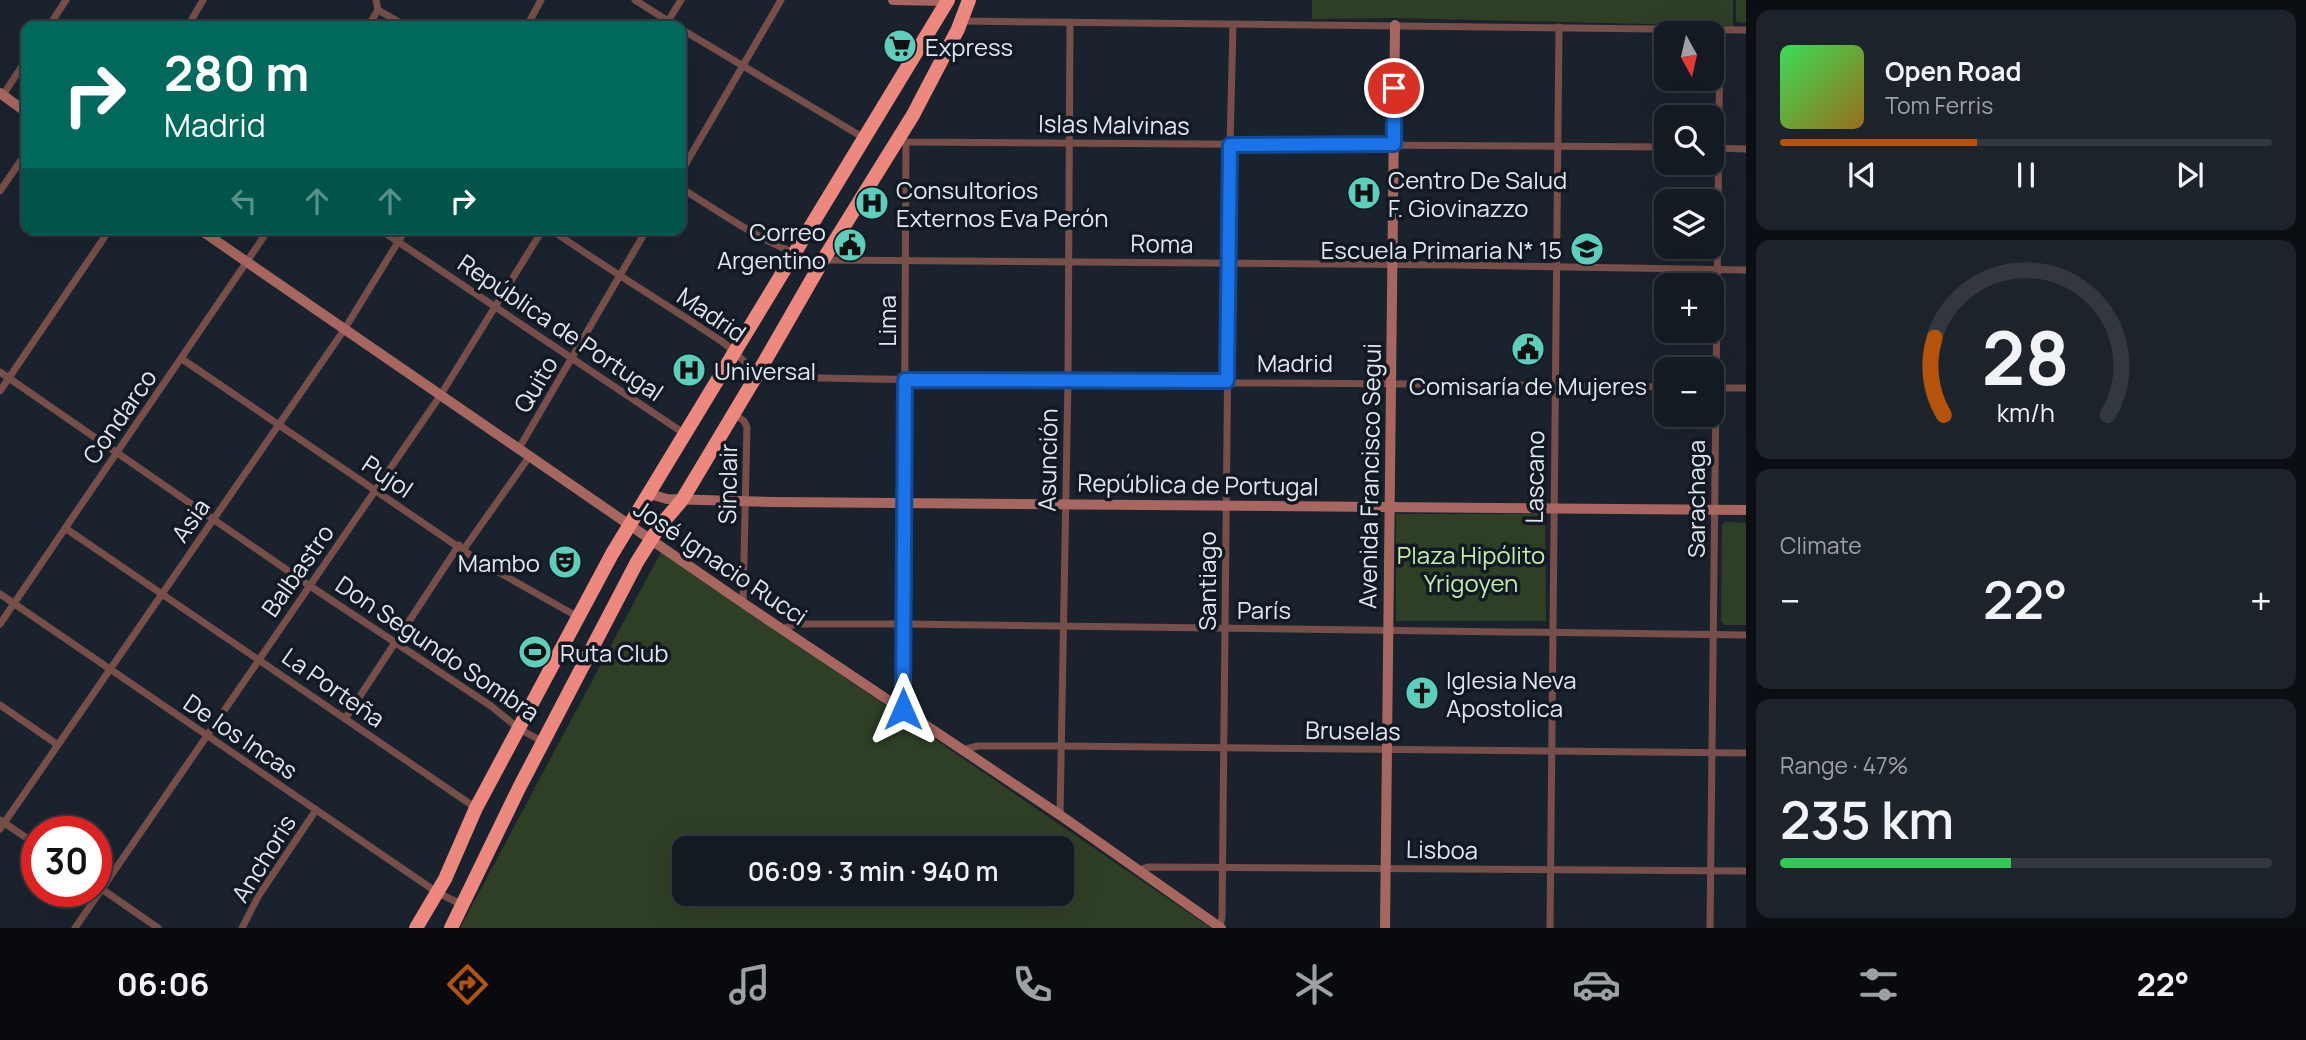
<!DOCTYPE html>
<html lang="en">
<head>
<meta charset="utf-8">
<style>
	:root { --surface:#141a22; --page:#1d232a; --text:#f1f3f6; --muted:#9da1a5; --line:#333840; --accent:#b45309 }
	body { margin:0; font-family:Manrope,sans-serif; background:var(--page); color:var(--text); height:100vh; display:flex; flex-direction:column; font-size:26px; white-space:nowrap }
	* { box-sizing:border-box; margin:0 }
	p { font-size:23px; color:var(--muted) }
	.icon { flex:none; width:38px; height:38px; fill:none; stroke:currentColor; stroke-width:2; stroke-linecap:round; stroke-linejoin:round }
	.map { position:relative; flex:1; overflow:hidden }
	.panel { display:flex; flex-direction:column; gap:10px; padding:10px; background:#0b0e13; width:560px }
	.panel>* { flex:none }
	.hud { position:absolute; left:21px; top:21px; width:665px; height:214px; border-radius:14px; box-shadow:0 7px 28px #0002,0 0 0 2px var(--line); background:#00695c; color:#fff; overflow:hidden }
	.needle { width:46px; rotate:172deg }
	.tools { position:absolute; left:1654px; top:21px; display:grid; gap:14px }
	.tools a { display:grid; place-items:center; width:70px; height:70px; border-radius:14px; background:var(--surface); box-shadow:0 7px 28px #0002,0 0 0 2px var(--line); font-size:35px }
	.speed { position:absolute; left:21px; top:816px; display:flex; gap:14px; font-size:35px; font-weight:700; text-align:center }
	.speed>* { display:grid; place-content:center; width:91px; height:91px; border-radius:50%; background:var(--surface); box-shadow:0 7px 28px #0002,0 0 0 2px var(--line); line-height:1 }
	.speed .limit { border:10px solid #d22; background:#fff; color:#111 }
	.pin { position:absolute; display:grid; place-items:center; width:60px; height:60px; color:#fff; margin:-30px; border:4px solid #fff; border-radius:50%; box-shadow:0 2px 7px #0007 }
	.me { position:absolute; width:77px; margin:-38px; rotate:0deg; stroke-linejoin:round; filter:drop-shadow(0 0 5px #0008) }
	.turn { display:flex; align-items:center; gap:24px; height:147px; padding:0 28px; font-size:32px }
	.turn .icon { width:91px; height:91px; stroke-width:2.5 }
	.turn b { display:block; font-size:49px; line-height:60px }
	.lanes { display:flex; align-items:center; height:66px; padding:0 28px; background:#0003; justify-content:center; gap:35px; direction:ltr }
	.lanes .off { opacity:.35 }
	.big { font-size:52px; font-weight:600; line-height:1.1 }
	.panel .card { flex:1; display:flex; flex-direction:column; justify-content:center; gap:10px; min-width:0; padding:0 24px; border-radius:14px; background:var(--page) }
	.panel .dial { align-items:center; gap:0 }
	.dial svg { height:182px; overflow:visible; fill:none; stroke:var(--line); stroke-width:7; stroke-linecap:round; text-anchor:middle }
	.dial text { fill:var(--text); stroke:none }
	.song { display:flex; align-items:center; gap:21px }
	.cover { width:84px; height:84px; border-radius:10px; background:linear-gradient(135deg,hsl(130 70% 55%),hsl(40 70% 35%)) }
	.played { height:7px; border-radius:4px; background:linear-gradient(90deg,var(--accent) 40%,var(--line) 40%) }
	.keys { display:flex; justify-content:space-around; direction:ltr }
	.heat { display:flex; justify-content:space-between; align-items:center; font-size:38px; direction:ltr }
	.charge { height:10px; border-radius:5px; background:linear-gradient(90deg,#34c759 47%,var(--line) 0) }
	.trip { position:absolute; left:672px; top:836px; width:402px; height:70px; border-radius:14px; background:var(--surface); box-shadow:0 7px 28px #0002,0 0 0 2px var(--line); font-weight:600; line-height:70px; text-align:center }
	.tab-bar { display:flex; height:112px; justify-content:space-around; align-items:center; background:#080a0e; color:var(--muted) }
	.tab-bar .icon { width:49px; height:49px }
	.tab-bar .on { color:var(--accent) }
	.tab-bar b { font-size:32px; color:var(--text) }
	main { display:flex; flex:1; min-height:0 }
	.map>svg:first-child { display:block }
</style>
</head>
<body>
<main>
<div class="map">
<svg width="1746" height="928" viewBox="0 0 1746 928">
	<rect width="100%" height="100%" fill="#1a232d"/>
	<g fill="#2f3f25" fill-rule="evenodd">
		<path d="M1312,0h421v26l-340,-8 -81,1z"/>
		<path d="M1736,0h10v23l-10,-1z"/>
		<path d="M1396,514h149l1,107h-150z"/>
		<path d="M1725,522l21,1v102h-21l-4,-4 1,-96z"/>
		<path d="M661,552l550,376h-751zM684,849h378v45h-378z"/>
	</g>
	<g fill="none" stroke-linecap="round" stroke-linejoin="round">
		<g stroke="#774e49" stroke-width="7">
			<path d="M635,0l41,26"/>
			<path d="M378,10l28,16"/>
			<path d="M961,21l785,9"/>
			<path d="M49,26l17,-26"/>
			<path d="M188,26l15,-26"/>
			<path d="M368,26l10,-16 -2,-10"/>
			<path d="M527,26l14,-26"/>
			<path d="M665,26l16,-26"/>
			<path d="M681,29l183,109"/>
			<path d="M3,95l23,-35"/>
			<path d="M899,137l7,5 760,5"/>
			<path d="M1712,148l34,1"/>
			<path d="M681,172l100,-172"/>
			<path d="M681,188c39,24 98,67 142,72l633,5 290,5"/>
			<path d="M0,191l26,-38"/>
			<path d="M379,229l306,205"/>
			<path d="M550,229c56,39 114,74 171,112 14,9 32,33 47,36 299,7 599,5 898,10"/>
			<path d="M182,359l297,202 99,56"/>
			<path d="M0,372l310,214 181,120 27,22 25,14"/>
			<path d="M1712,388h34"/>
			<path d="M0,391l110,-162"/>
			<path d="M734,414l10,7 3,6 -4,176"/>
			<path d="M518,450l129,-221"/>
			<path d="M65,528l411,280"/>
			<path d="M464,549l65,-92"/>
			<path d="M0,594l438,299 25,12"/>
			<path d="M0,624l269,-395"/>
			<path d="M782,629l14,-5h106l844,11"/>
			<path d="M0,705l58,40"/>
			<path d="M903,709l3,-567"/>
			<path d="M345,719l114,-174"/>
			<path d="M961,750l17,-4h84l684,7"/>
			<path d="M1060,815l8,-434 2,-359"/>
			<path d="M0,820l37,25"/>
			<path d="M0,829l344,-499 62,-101"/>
			<path d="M1138,870l11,-3 597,4"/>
			<path d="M96,885l62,43"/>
			<path d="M1220,927l2,-10 8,-772 3,-120"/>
			<path d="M75,928l365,-532 103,-167"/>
			<path d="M242,928l17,-33 57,-85"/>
			<path d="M1550,928l9,-901"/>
			<path d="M1710,928l10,-899"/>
		</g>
		<g stroke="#a7665f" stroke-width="10">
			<path d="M893,0l55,1"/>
			<path d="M0,93l26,19"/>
			<path d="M199,229l544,374 317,212 161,113"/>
			<path d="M650,494l17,5 107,3 972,8"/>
			<path d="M1385,928l10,-903"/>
		</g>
		<g stroke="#ed887e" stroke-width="14">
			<path d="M416,928l29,-49 31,-71 136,-254 336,-554"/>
			<path d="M451,928l68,-140 118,-226 22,-35 23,-27 76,-127 65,-113 90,-145 45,-86 11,-29"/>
		</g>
	</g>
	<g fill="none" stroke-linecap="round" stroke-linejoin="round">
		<defs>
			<path id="route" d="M903,709l2,-329 322,1 3,-236 164,-1v-56"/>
		</defs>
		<use href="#route" stroke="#114b97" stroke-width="18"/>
		<use href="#route" stroke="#1a73e8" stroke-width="12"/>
	</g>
	<defs>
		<symbol id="supermarket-disc" viewBox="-11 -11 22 22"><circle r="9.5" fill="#5ccebb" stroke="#111923"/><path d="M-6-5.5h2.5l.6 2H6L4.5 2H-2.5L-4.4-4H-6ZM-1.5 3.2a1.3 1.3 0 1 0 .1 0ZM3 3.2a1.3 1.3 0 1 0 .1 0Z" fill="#111"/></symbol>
		<symbol id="hospital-disc" viewBox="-11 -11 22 22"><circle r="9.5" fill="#5ccebb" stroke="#111923"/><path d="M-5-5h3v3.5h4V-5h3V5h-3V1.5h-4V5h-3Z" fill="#111"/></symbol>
		<symbol id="civic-disc" viewBox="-11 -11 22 22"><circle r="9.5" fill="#5ccebb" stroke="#111923"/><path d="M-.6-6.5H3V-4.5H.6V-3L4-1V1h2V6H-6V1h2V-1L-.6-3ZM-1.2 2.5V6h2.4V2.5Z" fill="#111"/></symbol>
		<symbol id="school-disc" viewBox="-11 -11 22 22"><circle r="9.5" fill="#5ccebb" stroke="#111923"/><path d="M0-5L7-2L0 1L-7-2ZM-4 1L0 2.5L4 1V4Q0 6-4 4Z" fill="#111"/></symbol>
		<symbol id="theatre-disc" viewBox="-11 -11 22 22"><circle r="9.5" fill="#5ccebb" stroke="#111923"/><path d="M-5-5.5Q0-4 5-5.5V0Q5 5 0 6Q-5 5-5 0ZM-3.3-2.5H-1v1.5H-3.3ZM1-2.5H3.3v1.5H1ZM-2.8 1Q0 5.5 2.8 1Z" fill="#111"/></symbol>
		<symbol id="stadium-disc" viewBox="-11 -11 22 22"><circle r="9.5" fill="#5ccebb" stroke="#111923"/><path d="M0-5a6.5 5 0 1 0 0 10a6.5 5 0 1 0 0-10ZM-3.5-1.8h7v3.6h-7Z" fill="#111"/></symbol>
		<symbol id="church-disc" viewBox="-11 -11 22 22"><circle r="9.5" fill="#5ccebb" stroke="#111923"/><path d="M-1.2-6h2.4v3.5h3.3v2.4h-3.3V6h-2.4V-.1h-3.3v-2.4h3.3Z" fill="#111"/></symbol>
	</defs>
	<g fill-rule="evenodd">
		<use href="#supermarket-disc" x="881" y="27" width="38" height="38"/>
		<use href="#hospital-disc" x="1345" y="174" width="38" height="38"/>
		<use href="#hospital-disc" x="853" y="184" width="38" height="38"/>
		<use href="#civic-disc" x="831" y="226" width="38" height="38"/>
		<use href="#school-disc" x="1568" y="230" width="38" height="38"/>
		<use href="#civic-disc" x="1509" y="330" width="38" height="38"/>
		<use href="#hospital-disc" x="670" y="351" width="38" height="38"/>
		<use href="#theatre-disc" x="546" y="543" width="38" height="38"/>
		<use href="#stadium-disc" x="516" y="633" width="38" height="38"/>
		<use href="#church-disc" x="1403" y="674" width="38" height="38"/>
	</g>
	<g text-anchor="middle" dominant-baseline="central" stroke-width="7" stroke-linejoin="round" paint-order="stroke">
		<g font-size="24" fill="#e1e7ef" stroke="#111923" text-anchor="start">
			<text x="925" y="46">Express</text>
			<text x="1388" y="179">Centro De Salud<tspan x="1388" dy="28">F. Giovinazzo</tspan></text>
			<text x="896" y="189">Consultorios<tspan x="896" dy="28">Externos Eva Perón</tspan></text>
			<text x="826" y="231" text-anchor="end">Correo<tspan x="826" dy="28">Argentino</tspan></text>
			<text x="1562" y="249" text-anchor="end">Escuela Primaria N* 15</text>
			<text x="714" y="370">Universal</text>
			<text x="1528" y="385" text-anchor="middle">Comisaría de Mujeres</text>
			<text x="540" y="562" text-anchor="end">Mambo</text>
			<text x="560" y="652">Ruta Club</text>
			<text x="1446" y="679">Iglesia Neva<tspan x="1446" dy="28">Apostolica</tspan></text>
		</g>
		<g font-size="24" fill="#e1e7ef" stroke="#111923">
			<text transform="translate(1114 124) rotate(1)">Islas Malvinas</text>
			<text transform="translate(1162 243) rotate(1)">Roma</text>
			<text transform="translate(712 314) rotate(34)">Madrid</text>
			<text transform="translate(886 321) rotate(-90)">Lima</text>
			<text transform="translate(561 327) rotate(34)">República de Portugal</text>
			<text x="1295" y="362">Madrid</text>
			<text transform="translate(535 384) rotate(-59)">Quito</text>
			<text transform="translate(119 416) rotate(-55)">Condarco</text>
			<text transform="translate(1047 460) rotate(-89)">Asunción</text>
			<text transform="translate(388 476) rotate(34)">Pujol</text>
			<text transform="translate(1369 476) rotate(-89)">Avenida Francisco Segui</text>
			<text transform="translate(1534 477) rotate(-89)">Lascano</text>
			<text transform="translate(727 484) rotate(-89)">Sinclair</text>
			<text transform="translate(1198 484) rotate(1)">República de Portugal</text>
			<text transform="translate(1695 499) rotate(-90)">Sarachaga</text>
			<text transform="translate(190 520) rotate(-55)">Asia</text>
			<text transform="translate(721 562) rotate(34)">José Ignacio Rucci</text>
			<text transform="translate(297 570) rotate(-55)">Balbastro</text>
			<text transform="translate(1206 581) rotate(-90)">Santiago</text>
			<text x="1264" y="609">París</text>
			<text transform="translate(438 648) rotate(34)">Don Segundo Sombra</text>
			<text transform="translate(334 687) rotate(35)">La Porteña</text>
			<text transform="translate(1353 730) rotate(1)">Bruselas</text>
			<text transform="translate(241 736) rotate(34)">De los Incas</text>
			<text transform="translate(1442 849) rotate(1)">Lisboa</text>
			<text transform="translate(263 858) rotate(-58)">Anchoris</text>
		</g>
		<g font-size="24" fill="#c4edac" stroke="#111923">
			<text x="1471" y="554">Plaza Hipólito<tspan x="1471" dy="28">Yrigoyen</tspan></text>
		</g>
	</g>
</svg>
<div class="tools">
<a><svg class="needle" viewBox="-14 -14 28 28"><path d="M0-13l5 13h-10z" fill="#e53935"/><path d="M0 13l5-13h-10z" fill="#9da1a5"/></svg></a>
<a><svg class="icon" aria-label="search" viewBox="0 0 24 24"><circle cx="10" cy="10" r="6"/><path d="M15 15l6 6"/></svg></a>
<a><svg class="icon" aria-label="layers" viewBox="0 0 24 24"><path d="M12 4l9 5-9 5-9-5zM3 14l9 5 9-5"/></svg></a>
<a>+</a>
<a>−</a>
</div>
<div class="speed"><div class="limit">30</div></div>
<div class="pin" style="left:1394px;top:88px;background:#d93025"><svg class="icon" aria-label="arrive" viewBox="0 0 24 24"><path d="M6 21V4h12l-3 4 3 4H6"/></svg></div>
<svg class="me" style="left:903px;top:709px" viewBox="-20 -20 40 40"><path d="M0-17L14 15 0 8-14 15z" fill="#1a73e8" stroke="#fff" stroke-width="4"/></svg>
<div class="trip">06:09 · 3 min · 940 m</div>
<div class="hud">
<div class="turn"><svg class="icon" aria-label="right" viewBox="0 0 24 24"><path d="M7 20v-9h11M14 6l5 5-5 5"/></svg><div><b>280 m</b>Madrid</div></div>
<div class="lanes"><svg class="icon off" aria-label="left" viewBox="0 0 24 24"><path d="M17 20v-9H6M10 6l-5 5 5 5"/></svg><svg class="icon off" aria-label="ahead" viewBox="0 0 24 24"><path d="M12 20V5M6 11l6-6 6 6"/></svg><svg class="icon off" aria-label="ahead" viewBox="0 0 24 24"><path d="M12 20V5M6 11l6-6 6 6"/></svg><svg class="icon" aria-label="right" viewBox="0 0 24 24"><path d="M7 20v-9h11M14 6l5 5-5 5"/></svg></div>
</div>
</div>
<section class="panel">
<div class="card">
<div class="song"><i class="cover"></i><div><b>Open Road</b><p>Tom Ferris</p></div></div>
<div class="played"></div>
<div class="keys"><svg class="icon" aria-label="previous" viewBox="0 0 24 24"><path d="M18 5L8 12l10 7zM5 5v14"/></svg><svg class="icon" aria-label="pause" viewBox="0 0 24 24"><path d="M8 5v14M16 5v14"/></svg><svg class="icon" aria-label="next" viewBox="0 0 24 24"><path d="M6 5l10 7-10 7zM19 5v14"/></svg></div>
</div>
<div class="card dial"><svg viewBox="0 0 100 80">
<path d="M14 69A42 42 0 1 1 86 69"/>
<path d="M14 69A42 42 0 0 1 10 35" stroke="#b45309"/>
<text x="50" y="56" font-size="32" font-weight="700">28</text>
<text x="50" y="72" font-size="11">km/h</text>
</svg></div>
<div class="card"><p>Climate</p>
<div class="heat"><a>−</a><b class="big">22°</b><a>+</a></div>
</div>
<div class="card"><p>Range · 47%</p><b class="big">235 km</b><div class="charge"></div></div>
</section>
</main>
<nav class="tab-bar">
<b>06:06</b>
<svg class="icon on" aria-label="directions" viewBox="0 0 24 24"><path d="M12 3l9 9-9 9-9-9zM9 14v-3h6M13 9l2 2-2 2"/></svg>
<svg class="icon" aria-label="music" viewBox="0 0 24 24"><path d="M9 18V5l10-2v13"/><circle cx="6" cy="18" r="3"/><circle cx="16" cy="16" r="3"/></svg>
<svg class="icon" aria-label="phone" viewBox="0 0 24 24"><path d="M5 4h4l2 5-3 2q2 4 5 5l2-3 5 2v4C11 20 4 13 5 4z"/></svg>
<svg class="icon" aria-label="climate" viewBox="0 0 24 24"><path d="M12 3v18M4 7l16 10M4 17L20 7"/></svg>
<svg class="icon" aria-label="car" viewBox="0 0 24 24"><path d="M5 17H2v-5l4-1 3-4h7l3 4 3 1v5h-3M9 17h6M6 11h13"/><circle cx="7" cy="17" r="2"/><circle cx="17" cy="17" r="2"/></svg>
<svg class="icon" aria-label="filters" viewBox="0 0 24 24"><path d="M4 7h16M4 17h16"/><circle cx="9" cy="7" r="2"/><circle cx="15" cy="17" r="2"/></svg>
<b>22°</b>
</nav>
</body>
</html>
